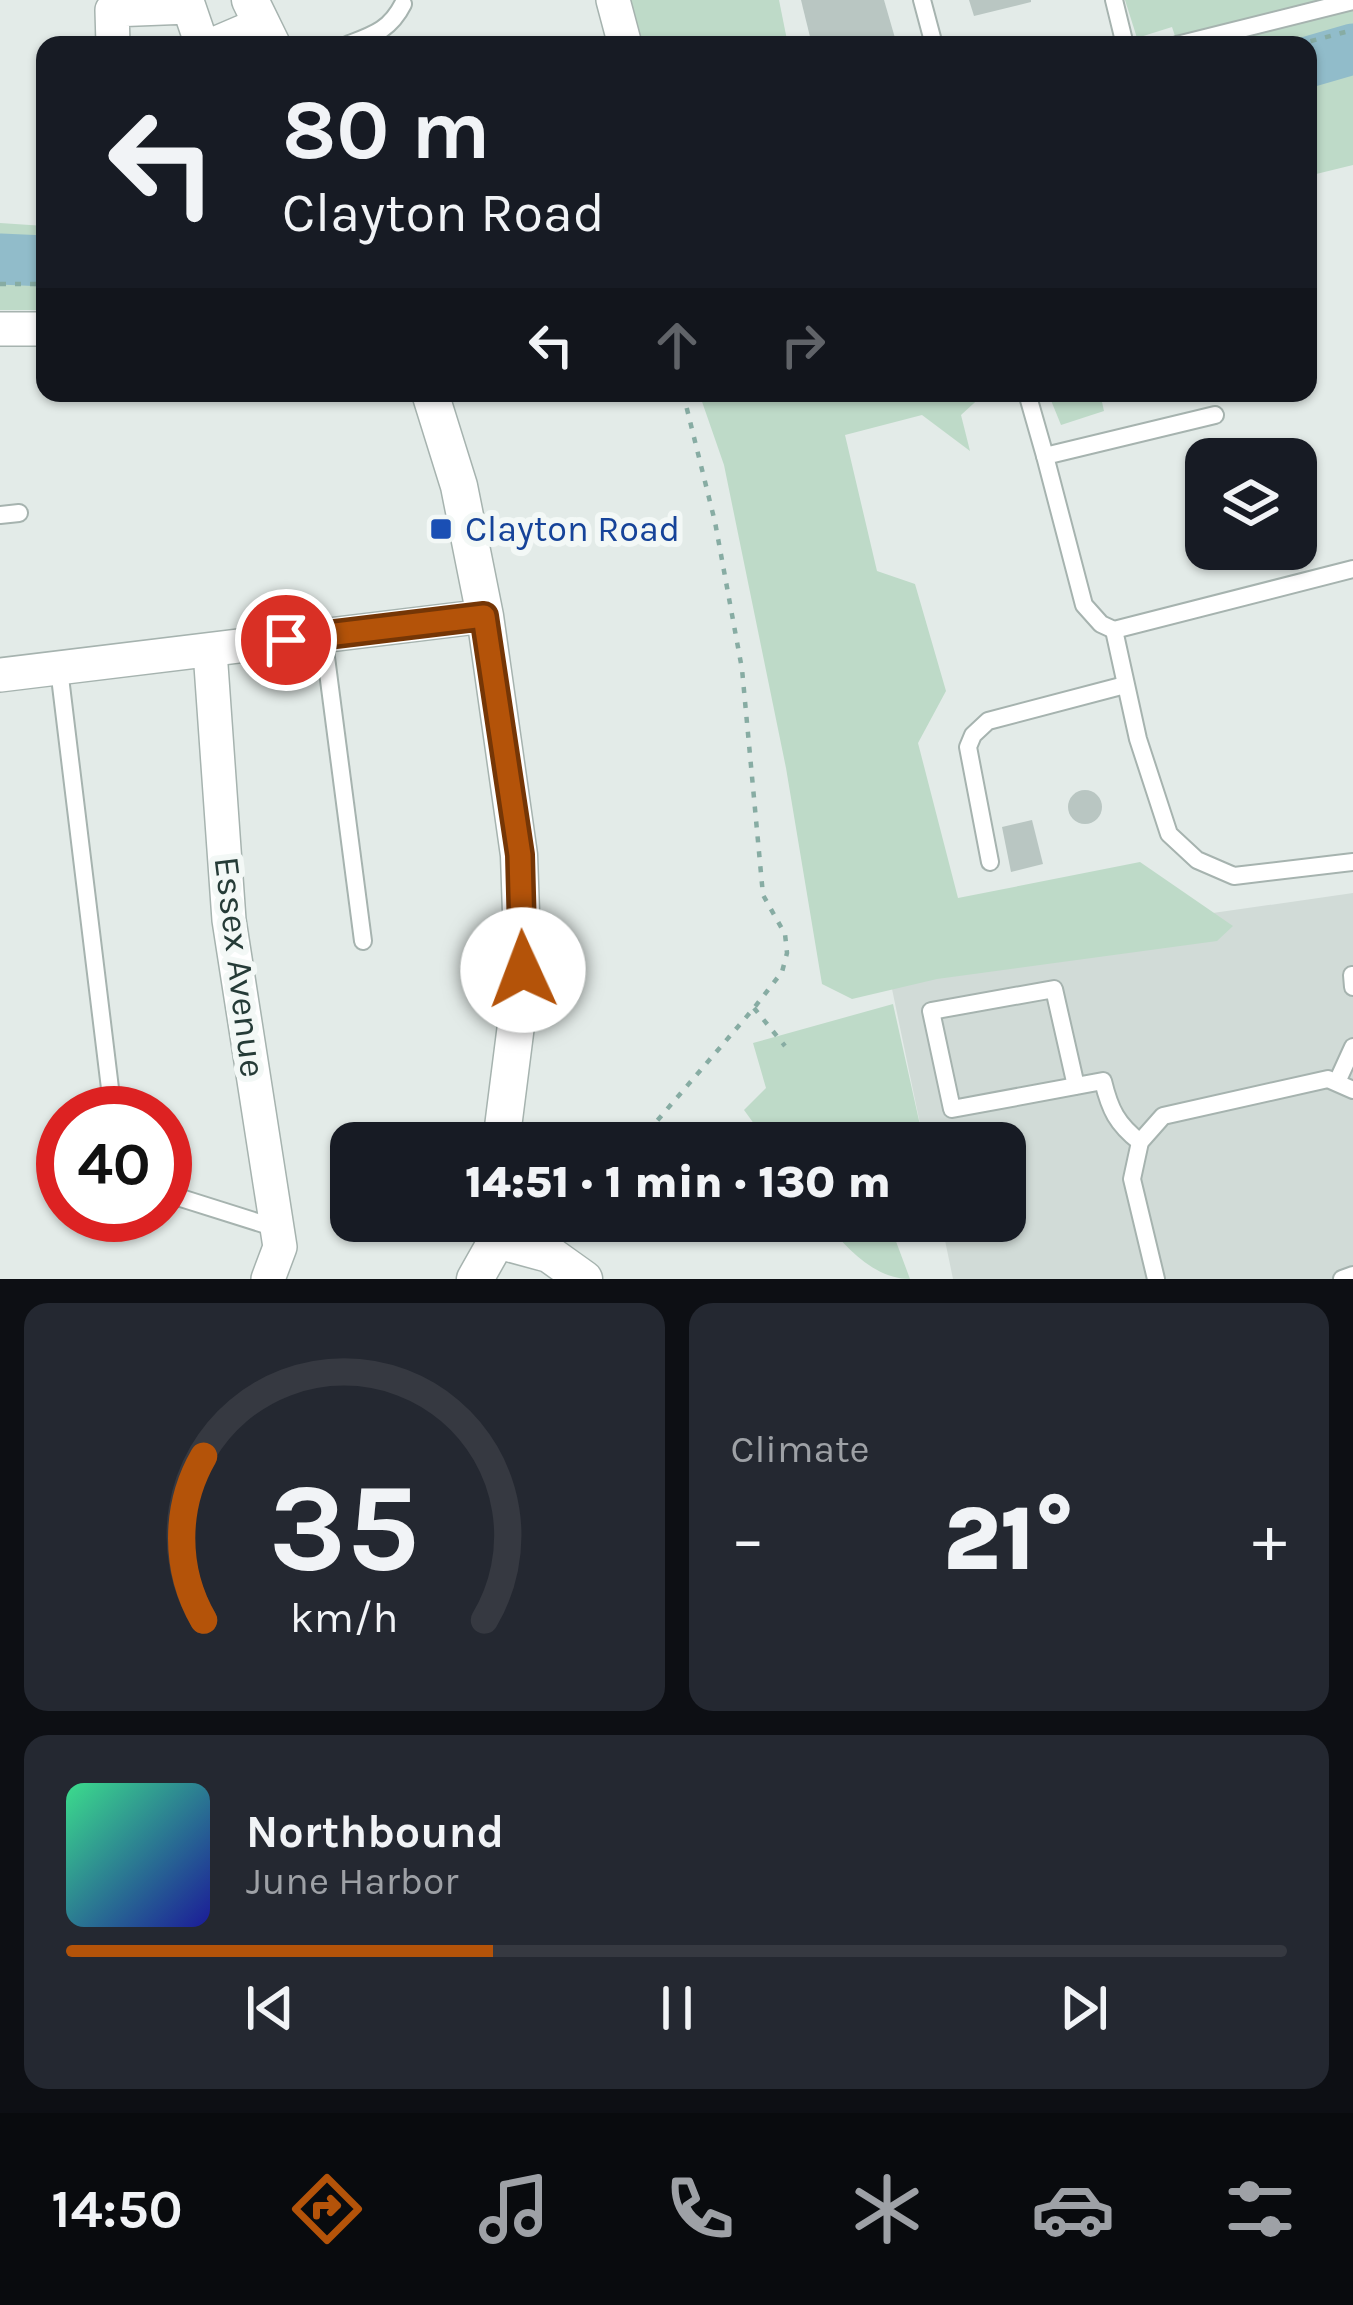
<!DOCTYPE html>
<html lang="en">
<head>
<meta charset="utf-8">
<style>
	:root { --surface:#171b24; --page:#242831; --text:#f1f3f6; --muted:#9ea1a6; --line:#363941; --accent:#b45309 }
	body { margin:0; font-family:Karla,sans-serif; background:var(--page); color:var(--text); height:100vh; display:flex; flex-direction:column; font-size:45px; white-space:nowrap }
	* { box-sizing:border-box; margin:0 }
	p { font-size:39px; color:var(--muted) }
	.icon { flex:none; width:66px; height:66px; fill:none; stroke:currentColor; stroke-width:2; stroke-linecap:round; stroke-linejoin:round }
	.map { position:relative; height:1279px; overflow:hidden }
	.details { display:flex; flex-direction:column; gap:24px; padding:24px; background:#0d0f14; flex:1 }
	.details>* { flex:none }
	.banner { position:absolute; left:36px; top:36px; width:1281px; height:366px; border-radius:24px; box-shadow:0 3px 9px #0004; background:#171b24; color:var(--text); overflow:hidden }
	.fabs { position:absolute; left:1185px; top:438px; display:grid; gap:24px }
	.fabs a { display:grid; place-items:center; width:132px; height:132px; border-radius:24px; background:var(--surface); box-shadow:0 3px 9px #0004; font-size:60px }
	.speed { position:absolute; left:36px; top:1086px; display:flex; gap:24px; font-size:60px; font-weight:700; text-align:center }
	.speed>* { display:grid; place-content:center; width:156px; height:156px; border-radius:50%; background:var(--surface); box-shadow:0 3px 9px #0004; line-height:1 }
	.speed .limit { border:18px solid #d22; background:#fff; color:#111 }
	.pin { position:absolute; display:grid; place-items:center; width:102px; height:102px; color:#fff; margin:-51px; border:6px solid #fff; border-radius:50%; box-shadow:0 3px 12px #0007 }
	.me { position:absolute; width:132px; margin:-66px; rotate:358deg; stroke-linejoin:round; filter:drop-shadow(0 0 9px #0008) }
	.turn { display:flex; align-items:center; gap:42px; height:252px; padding:0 48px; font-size:54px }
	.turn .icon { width:156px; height:156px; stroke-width:2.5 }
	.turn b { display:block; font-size:84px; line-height:102px }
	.lanes { display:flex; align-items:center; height:114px; padding:0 48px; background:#0003; justify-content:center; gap:60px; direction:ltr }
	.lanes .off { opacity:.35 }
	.big { font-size:90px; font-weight:800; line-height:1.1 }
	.details .card { flex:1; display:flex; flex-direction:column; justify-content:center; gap:18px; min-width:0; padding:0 42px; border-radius:24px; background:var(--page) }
	.details .dial { align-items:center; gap:0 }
	.dial svg { height:312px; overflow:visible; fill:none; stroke:var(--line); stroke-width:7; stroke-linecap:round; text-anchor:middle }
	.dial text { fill:var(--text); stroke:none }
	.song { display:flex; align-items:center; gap:36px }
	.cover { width:144px; height:144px; border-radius:18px; background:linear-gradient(135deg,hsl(150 70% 55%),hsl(240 70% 35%)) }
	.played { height:12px; border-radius:6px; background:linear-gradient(90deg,var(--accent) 35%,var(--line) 35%) }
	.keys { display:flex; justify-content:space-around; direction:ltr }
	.heat { display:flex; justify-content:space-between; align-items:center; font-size:66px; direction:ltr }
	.details .tiles { flex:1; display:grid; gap:24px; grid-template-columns:1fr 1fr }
	.card:last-child { grid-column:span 2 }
	.trip { position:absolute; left:330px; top:1122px; width:696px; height:120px; border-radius:24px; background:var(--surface); box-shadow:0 3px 9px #0004; font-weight:800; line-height:120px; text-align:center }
	.dock { display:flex; height:192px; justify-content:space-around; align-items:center; background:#090b0e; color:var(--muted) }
	.dock .icon { width:84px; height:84px }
	.dock .active { color:var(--accent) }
	.dock b { font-size:54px; color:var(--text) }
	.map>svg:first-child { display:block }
</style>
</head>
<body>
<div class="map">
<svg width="1353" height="1279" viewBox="0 0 1353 1279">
	<rect width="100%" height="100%" fill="#e3ebe8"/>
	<path fill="#d1dbd7" d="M1353,893v386h-400l-12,-58h64v-78h-81l-38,-183z"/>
	<g fill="#bedac8">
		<path d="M629,0h150l9,45h-147z"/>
		<path d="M1125,0h228v165l-45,11v-131h-130l-6,-18 -35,11z"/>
		<path d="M0,223l45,3v24l-45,-1z"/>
		<path d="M0,272l45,2v36h-45z"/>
		<path d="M699,393h286l-24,22 9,36 -48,-36 -77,20 32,136 38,13 31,107 -28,52 40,155 182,-36 93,64 -16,15 -280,38 -85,20 -30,-15 -36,-216 -62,-303z"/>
		<path d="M1048,393h52l4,18 -43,14z"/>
		<path d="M893,1004l31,139h-156l-24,-33 22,-22 -13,-45z"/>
		<path d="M824,1221h117v3l-47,12 16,43c-36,0 -63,-31 -86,-58z"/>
	</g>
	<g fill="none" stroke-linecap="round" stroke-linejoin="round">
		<g stroke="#91bcca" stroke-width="51">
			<path d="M1308,62l45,-13"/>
			<path d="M0,259l45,2"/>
		</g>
	</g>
	<g fill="#b9c6c2">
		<path d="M801,0h83l11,38 -25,7h-58z"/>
		<path d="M969,0h62v2l-57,14z"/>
		<circle cx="1085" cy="807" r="17"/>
		<path d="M1032,820l11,44 -32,8 -9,-45z"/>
	</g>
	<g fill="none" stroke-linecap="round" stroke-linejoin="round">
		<defs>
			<g id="service">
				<path d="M922,0l12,45"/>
				<path d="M1114,0l11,45"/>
				<path d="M347,45c26,-10 43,-15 56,-41"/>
				<path d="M1177,45l176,-44"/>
				<path d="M1027,393l18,63"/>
				<path d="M1215,415l-170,41 39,149 17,19 13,6 239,-61"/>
				<path d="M0,515l19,-2"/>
				<path d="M1114,630l24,109 31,95 28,26 37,16 119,-14"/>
				<path d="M323,634l40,307"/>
				<path d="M59,669l54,444"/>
				<path d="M990,862l-22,-115 5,-12 15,-14 137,-36"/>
				<path d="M1352,975l1,12"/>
				<path d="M1337,1082l16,-35"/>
				<path d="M1076,1086l-22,-97 -123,22 21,98 151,-28c7,29 14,43 37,61"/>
				<path d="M165,1193l111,35"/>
				<path d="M1156,1279l-24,-100 8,-37 23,-26 165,-37 25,11"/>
				<path d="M1342,1279l11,-4"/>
			</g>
			<g id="minor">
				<path d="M613,0l12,45"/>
				<path d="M113,45l-1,-35 77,-3 13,38"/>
				<path d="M212,45l49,-21"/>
				<path d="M0,329h45"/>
				<path d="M210,651l19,269 51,327 -12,32"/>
				<path d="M0,675l485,-59"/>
			</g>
			<g id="tertiary">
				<path d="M250,0l22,45"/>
				<path d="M430,393l29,93 26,130 34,239 4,115 -22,173"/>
				<path d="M497,1240l52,14 35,25"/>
				<path d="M475,1279l22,-39"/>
			</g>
		</defs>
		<use href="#service" stroke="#a6b3af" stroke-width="20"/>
		<use href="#minor" stroke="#a6b3af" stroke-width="36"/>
		<use href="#tertiary" stroke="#a6b3af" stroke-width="39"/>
		<g stroke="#87aca3" stroke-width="4.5" stroke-dasharray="6 9" stroke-linecap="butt">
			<path d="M1296,45l57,-15"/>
			<path d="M0,284h45"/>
			<path d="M754,1008l31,38"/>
			<path d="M638,1143l116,-135 28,-36 5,-19 -2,-19 -22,-39 -21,-226 -27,-147 -32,-129"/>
		</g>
		<use href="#service" stroke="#fff" stroke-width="16"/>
		<use href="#minor" stroke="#fff" stroke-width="33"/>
		<use href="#tertiary" stroke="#fff" stroke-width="36"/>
	</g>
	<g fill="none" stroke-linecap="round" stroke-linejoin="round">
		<defs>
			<path id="route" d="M286,640l198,-24 36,239 3,115"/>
		</defs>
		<use href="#route" stroke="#753606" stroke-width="30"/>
		<use href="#route" stroke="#b45309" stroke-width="21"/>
	</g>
	<rect fill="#1a4fb4" stroke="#f3f8f6" stroke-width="4.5" x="429" y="517" width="24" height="24" rx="6"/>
	<g text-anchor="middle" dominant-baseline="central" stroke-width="12" stroke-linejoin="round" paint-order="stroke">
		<g font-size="36" fill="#164399" stroke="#f3f8f6" text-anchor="start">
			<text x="465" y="529">Clayton Road</text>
		</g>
		<g font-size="36" fill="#253b37" stroke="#f3f8f6">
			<text transform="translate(240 967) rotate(83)">Essex Avenue</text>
		</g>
	</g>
</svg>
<div class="fabs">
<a><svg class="icon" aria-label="layers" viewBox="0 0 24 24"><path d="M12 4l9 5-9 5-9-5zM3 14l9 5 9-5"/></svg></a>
</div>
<div class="speed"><div class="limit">40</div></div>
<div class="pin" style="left:286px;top:640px;background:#d93025"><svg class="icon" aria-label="arrive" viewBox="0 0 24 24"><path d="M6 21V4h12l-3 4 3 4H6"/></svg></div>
<svg class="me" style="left:523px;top:970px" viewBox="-20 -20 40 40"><circle r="19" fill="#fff"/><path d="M0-13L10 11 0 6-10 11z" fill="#b45309"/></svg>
<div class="trip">14:51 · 1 min · 130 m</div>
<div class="banner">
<div class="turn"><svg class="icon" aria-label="left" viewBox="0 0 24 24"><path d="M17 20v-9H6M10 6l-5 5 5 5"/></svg><div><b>80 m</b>Clayton Road</div></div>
<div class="lanes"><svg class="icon" aria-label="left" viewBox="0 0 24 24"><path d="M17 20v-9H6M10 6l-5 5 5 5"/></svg><svg class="icon off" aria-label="ahead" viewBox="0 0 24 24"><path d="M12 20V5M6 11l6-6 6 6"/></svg><svg class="icon off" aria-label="right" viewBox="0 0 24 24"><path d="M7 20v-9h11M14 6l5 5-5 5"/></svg></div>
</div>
</div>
<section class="details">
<div class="tiles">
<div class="card dial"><svg viewBox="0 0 100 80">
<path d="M14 69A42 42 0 1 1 86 69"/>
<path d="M14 69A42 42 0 0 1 14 27" stroke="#b45309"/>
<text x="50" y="56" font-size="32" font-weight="700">35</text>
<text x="50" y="72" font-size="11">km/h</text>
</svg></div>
<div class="card"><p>Climate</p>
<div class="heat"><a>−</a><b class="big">21°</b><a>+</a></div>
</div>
<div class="card">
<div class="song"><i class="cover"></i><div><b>Northbound</b><p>June Harbor</p></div></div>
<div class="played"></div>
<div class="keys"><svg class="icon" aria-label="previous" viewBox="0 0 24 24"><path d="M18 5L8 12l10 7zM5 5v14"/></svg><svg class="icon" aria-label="pause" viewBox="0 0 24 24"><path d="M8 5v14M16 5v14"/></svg><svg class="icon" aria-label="next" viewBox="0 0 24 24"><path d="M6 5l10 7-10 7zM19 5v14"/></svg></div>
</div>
</div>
</section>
<nav class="dock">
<b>14:50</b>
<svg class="icon active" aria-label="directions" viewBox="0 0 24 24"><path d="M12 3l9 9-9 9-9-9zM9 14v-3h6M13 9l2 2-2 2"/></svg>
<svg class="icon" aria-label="music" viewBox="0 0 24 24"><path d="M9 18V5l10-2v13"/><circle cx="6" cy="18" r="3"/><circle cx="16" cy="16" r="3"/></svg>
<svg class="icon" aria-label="phone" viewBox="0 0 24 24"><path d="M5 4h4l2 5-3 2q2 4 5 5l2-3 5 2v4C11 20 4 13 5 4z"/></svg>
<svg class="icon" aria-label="climate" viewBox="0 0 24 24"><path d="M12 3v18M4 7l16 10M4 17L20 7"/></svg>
<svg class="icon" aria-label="car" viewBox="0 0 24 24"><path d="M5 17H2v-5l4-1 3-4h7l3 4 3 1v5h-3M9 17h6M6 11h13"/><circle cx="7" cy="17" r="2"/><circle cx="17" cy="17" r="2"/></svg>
<svg class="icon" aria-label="filters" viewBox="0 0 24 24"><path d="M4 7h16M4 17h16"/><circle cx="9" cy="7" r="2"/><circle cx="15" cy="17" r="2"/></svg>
</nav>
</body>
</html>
